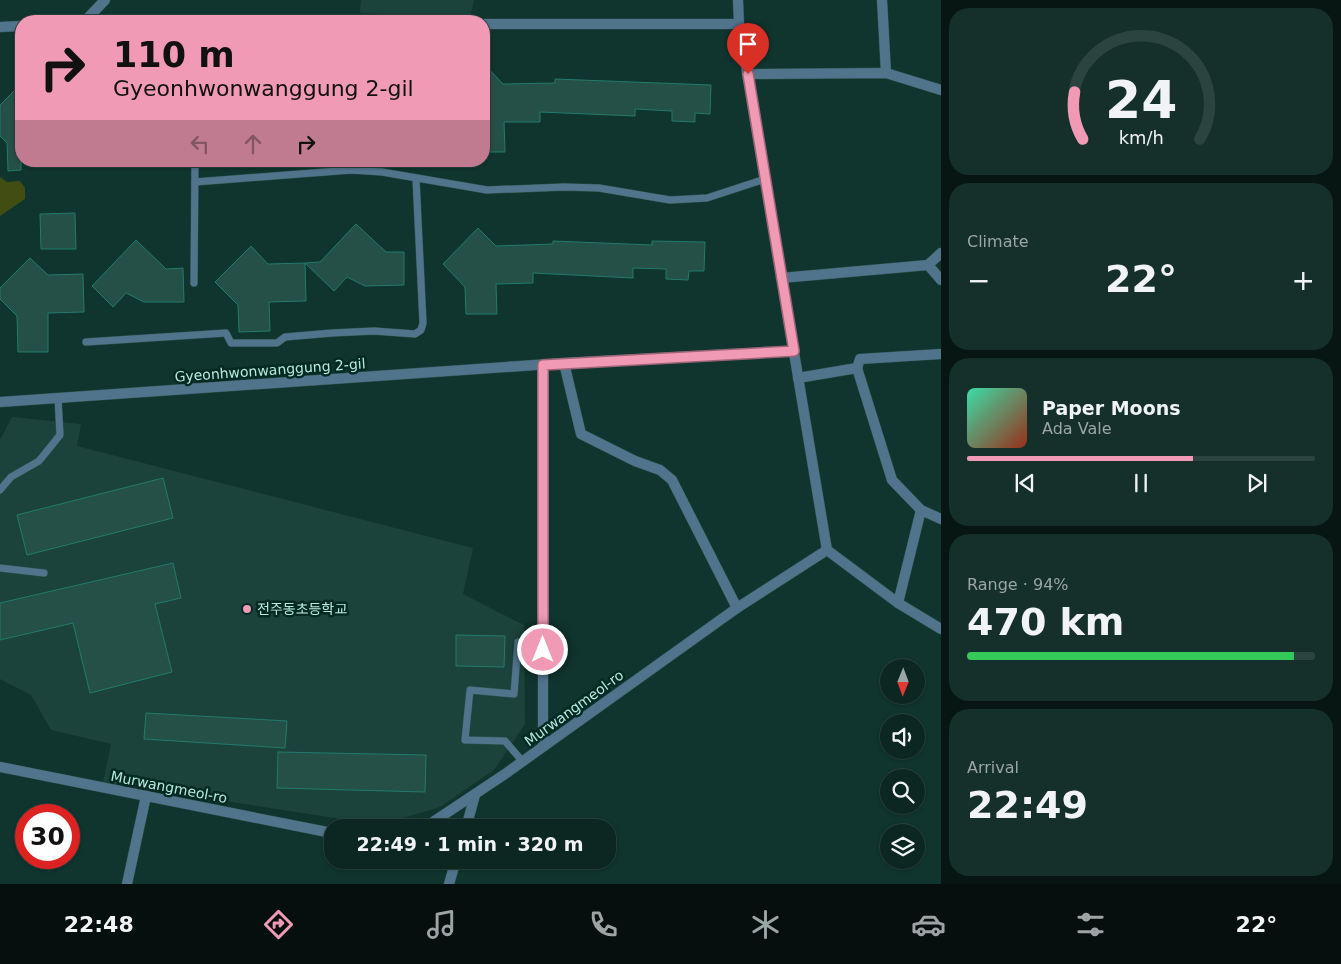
<!DOCTYPE html>
<html lang="en">
<head>
<meta charset="utf-8">
<style>
	:root { --surface:#0c2722; --page:#152f2a; --text:#f1f3f6; --muted:#9aa5a5; --line:#2c4440; --accent:#f09ab5 }
	body { margin:0; font-family:"DejaVu Sans","Noto Sans KR",sans-serif; background:var(--page); color:var(--text); height:100vh; display:flex; flex-direction:column; font-size:19px; white-space:nowrap }
	* { box-sizing:border-box; margin:0 }
	p { font-size:16px; color:var(--muted) }
	.icon { flex:none; width:28px; height:28px; fill:none; stroke:currentColor; stroke-width:2; stroke-linecap:round; stroke-linejoin:round }
	.map { position:relative; flex:1; overflow:hidden }
	.drawer { display:flex; flex-direction:column; gap:8px; padding:8px; background:#071513; width:400px }
	.drawer>* { flex:none }
	.guide { position:absolute; left:15px; top:15px; width:475px; height:152px; border-radius:20px; box-shadow:0 1px 4px #0004,0 0 0 1px var(--line); background:#f09ab5; color:#111; overflow:hidden }
	.needle { width:32px; rotate:181deg }
	.fabs { position:absolute; left:880px; top:659px; display:grid; gap:10px }
	.fabs a { display:grid; place-items:center; width:45px; height:45px; border-radius:50%; background:var(--surface); box-shadow:0 1px 4px #0004,0 0 0 1px var(--line); font-size:25px }
	.speed { position:absolute; left:15px; top:804px; display:flex; gap:10px; font-size:25px; font-weight:700; text-align:center }
	.speed>* { display:grid; place-content:center; width:65px; height:65px; border-radius:50%; background:var(--surface); box-shadow:0 1px 4px #0004,0 0 0 1px var(--line); line-height:1 }
	.speed .limit { border:8px solid #d22; background:#fff; color:#111 }
	.pin { position:absolute; display:grid; place-items:center; width:42px; height:42px; color:#fff; margin:-51px -21px; border-radius:50% 50% 50% 0; rotate:-45deg; box-shadow:0 0 5px #0007 }
	.pin .icon { rotate:45deg }
	.me { position:absolute; width:55px; margin:-28px; rotate:0deg; stroke-linejoin:round; filter:drop-shadow(0 0 4px #0008) }
	.turn { display:flex; align-items:center; gap:18px; height:105px; padding:0 15px; font-size:22px }
	.turn .icon { width:65px; height:65px; stroke-width:2.5 }
	.turn b { display:block; font-size:35px; line-height:42px }
	.lanes { display:flex; align-items:center; height:48px; padding:0 15px; background:#0003; justify-content:center; gap:25px; direction:ltr }
	.lanes .off { opacity:.35 }
	.big { font-size:38px; font-weight:600; line-height:1.1 }
	.drawer .card { flex:1; display:flex; flex-direction:column; justify-content:center; gap:8px; min-width:0; padding:0 18px; border-radius:20px; background:var(--page) }
	.drawer .dial { align-items:center; gap:0 }
	.dial svg { height:130px; overflow:visible; fill:none; stroke:var(--line); stroke-width:7; stroke-linecap:round; text-anchor:middle }
	.dial text { fill:var(--text); stroke:none }
	.song { display:flex; align-items:center; gap:15px }
	.cover { width:60px; height:60px; border-radius:8px; background:linear-gradient(135deg,hsl(160 70% 55%),hsl(10 70% 35%)) }
	.played { height:5px; border-radius:2px; background:linear-gradient(90deg,var(--accent) 65%,var(--line) 65%) }
	.keys { display:flex; justify-content:space-around; direction:ltr }
	.heat { display:flex; justify-content:space-between; align-items:center; font-size:28px; direction:ltr }
	.charge { height:8px; border-radius:4px; background:linear-gradient(90deg,#34c759 94%,var(--line) 0) }
	.trip { position:absolute; left:324px; top:819px; width:292px; height:50px; border-radius:20px; background:var(--surface); box-shadow:0 1px 4px #0004,0 0 0 1px var(--line); font-weight:600; line-height:50px; text-align:center }
	.menu { display:flex; height:80px; justify-content:space-around; align-items:center; background:#05100e; color:var(--muted) }
	.menu .icon { width:35px; height:35px }
	.menu .selected { color:var(--accent) }
	.menu b { font-size:22px; color:var(--text) }
	main { display:flex; flex:1; min-height:0 }
	.map>svg:first-child { display:block }
</style>
</head>
<body>
<main>
<div class="map">
<svg width="941" height="884" viewBox="0 0 941 884">
	<rect width="100%" height="100%" fill="#10342e"/>
	<g fill="#1b433c">
		<path d="M361,0h113l-4,18 -110,-5z"/>
		<path d="M12,417l69,7 -4,22 396,102 -10,46 61,31 1,99 -31,46 -54,37 -60,18 -277,-43 8,-38 -60,-14 -20,-35 -31,-16v-239z"/>
	</g>
	<path fill="#424d14" d="M0,177l7,5 13,-1 5,7v11l-25,17z"/>
	<g fill="#255047" stroke="#217b6d">
		<path d="M484,64l19,20 52,-1v-4l156,6 -1,29 -15,-1v9l-23,-1v-10l-37,-2v7l-95,-4v10h-36l1,30h-21z"/>
		<path d="M21,84v86l-13,1 -1,-28 -7,-7v-31z"/>
		<path d="M75,213l1,36h-35l-1,-35z"/>
		<path d="M356,224l30,28h18v33l-39,1 -18,-9 -13,14 -29,-28 15,-1z"/>
		<path d="M478,228l18,18 57,-2v-3l99,4v-4l53,1 -1,29h-15l-1,9 -22,-1v-10l-33,-1v10l-100,-5v10l-37,1 1,30h-31l-1,-27 -22,-23z"/>
		<path d="M136,240l30,29 17,-1 1,34h-40l-18,-9 -13,14 -21,-21z"/>
		<path d="M251,246l17,18 37,-1 1,38 -37,1 1,29 -31,1 -1,-27 -23,-23z"/>
		<path d="M30,258l18,17 35,-1 1,38 -36,1v39h-30l-1,-36 -17,-17v-11z"/>
		<path d="M163,478l10,40 -146,37 -10,-40z"/>
		<path d="M173,563l8,35 -26,6 17,68 -82,21 -17,-70 -73,17v-37z"/>
		<path d="M456,635l49,1 -1,31 -48,-1z"/>
		<path d="M146,713l141,8 -2,27 -141,-9z"/>
		<path d="M278,752l148,3 -1,37 -148,-4z"/>
	</g>
	<g fill="none" stroke-linecap="round" stroke-linejoin="round">
		<defs>
			<g id="service">
				<path d="M195,182l156,-12 31,2 105,18 77,-3 35,1 71,12 37,-2 58,-19"/>
				<path d="M194,283l1,-122"/>
				<path d="M86,342l140,-9 5,10h46l8,-6 47,-4 42,-2 41,3 6,-4 2,-7 -7,-144"/>
				<path d="M0,490l11,-13 28,-16 21,-26 -2,-37"/>
				<path d="M0,568l44,5"/>
				<path d="M518,642l-4,52 -44,-4 -5,50 40,1 18,21"/>
			</g>
			<g id="minor">
				<path d="M882,0l4,73"/>
				<path d="M85,21l20,-21"/>
				<path d="M484,24h255"/>
				<path d="M0,27l21,-1"/>
				<path d="M747,74l139,-1 55,17"/>
				<path d="M928,265l13,15"/>
				<path d="M781,278l147,-13 13,-12"/>
				<path d="M564,363l17,71 54,27 25,9 12,10 65,128"/>
				<path d="M543,365v380"/>
				<path d="M857,368l35,112 29,30 20,9"/>
				<path d="M798,378l59,-10 3,-9 81,-5"/>
				<path d="M0,402l564,-39 230,-12"/>
				<path d="M827,550l71,53 43,26"/>
				<path d="M898,603l23,-93"/>
				<path d="M0,767l332,66"/>
				<path d="M424,828l81,-54 232,-166 90,-58 -88,-526 -1,-24"/>
				<path d="M466,828l9,-33"/>
				<path d="M127,884l19,-88"/>
				<path d="M449,884l7,-24"/>
			</g>
		</defs>
		<use href="#service" stroke="#2b514a" stroke-width="8"/>
		<use href="#minor" stroke="#2b514a" stroke-width="11"/>
		<use href="#service" stroke="#51748d" stroke-width="7"/>
		<use href="#minor" stroke="#51748d" stroke-width="10"/>
	</g>
	<g fill="none" stroke-linecap="round" stroke-linejoin="round">
		<defs>
			<path id="route" d="M543,650v-285l251,-14 -46,-277"/>
		</defs>
		<use href="#route" stroke="#9c6476" stroke-width="12"/>
		<use href="#route" stroke="#f09ab5" stroke-width="9"/>
	</g>
	<circle fill="#f09ab5" stroke="#042a24" stroke-width="2" cx="247" cy="609" r="5"/>
	<g text-anchor="middle" dominant-baseline="central" stroke-width="5" stroke-linejoin="round" paint-order="stroke">
		<g font-size="14" fill="#b7e9dd" stroke="#042a24">
			<text transform="translate(270 370) rotate(-4)">Gyeonhwonwanggung 2-gil</text>
			<text transform="translate(574 708) rotate(-36)">Murwangmeol-ro</text>
			<text transform="translate(169 787) rotate(11)">Murwangmeol-ro</text>
		</g>
		<g font-size="14" fill="#b7e9dd" stroke="#042a24" text-anchor="start">
			<text x="257" y="609">전주동초등학교</text>
		</g>
	</g>
</svg>
<div class="fabs">
<a><svg class="needle" viewBox="-14 -14 28 28"><path d="M0-13l5 13h-10z" fill="#e53935"/><path d="M0 13l5-13h-10z" fill="#9aa5a5"/></svg></a>
<a><svg class="icon" aria-label="sound" viewBox="0 0 24 24"><path d="M4 9h4l5-4v14l-5-4H4zM17 9q2 3 0 6"/></svg></a>
<a><svg class="icon" aria-label="search" viewBox="0 0 24 24"><circle cx="10" cy="10" r="6"/><path d="M15 15l6 6"/></svg></a>
<a><svg class="icon" aria-label="layers" viewBox="0 0 24 24"><path d="M12 4l9 5-9 5-9-5zM3 14l9 5 9-5"/></svg></a>
</div>
<div class="speed"><div class="limit">30</div></div>
<div class="pin" style="left:748px;top:74px;background:#d93025"><svg class="icon" aria-label="arrive" viewBox="0 0 24 24"><path d="M6 21V4h12l-3 4 3 4H6"/></svg></div>
<svg class="me" style="left:543px;top:650px" viewBox="-20 -20 40 40"><circle r="17" fill="#f09ab5" stroke="#fff" stroke-width="3"/><path d="M0-11L8 9 0 5-8 9z" fill="#fff"/></svg>
<div class="trip">22:49 · 1 min · 320 m</div>
<div class="guide">
<div class="turn"><svg class="icon" aria-label="right" viewBox="0 0 24 24"><path d="M7 20v-9h11M14 6l5 5-5 5"/></svg><div><b>110 m</b>Gyeonhwonwanggung 2-gil</div></div>
<div class="lanes"><svg class="icon off" aria-label="left" viewBox="0 0 24 24"><path d="M17 20v-9H6M10 6l-5 5 5 5"/></svg><svg class="icon off" aria-label="ahead" viewBox="0 0 24 24"><path d="M12 20V5M6 11l6-6 6 6"/></svg><svg class="icon" aria-label="right" viewBox="0 0 24 24"><path d="M7 20v-9h11M14 6l5 5-5 5"/></svg></div>
</div>
</div>
<section class="drawer">
<div class="card dial"><svg viewBox="0 0 100 80">
<path d="M14 69A42 42 0 1 1 86 69"/>
<path d="M14 69A42 42 0 0 1 9 40" stroke="#f09ab5"/>
<text x="50" y="56" font-size="32" font-weight="700">24</text>
<text x="50" y="72" font-size="11">km/h</text>
</svg></div>
<div class="card"><p>Climate</p>
<div class="heat"><a>−</a><b class="big">22°</b><a>+</a></div>
</div>
<div class="card">
<div class="song"><i class="cover"></i><div><b>Paper Moons</b><p>Ada Vale</p></div></div>
<div class="played"></div>
<div class="keys"><svg class="icon" aria-label="previous" viewBox="0 0 24 24"><path d="M18 5L8 12l10 7zM5 5v14"/></svg><svg class="icon" aria-label="pause" viewBox="0 0 24 24"><path d="M8 5v14M16 5v14"/></svg><svg class="icon" aria-label="next" viewBox="0 0 24 24"><path d="M6 5l10 7-10 7zM19 5v14"/></svg></div>
</div>
<div class="card"><p>Range · 94%</p><b class="big">470 km</b><div class="charge"></div></div>
<div class="card"><p>Arrival</p><b class="big">22:49</b></div>
</section>
</main>
<nav class="menu">
<b>22:48</b>
<svg class="icon selected" aria-label="directions" viewBox="0 0 24 24"><path d="M12 3l9 9-9 9-9-9zM9 14v-3h6M13 9l2 2-2 2"/></svg>
<svg class="icon" aria-label="music" viewBox="0 0 24 24"><path d="M9 18V5l10-2v13"/><circle cx="6" cy="18" r="3"/><circle cx="16" cy="16" r="3"/></svg>
<svg class="icon" aria-label="phone" viewBox="0 0 24 24"><path d="M5 4h4l2 5-3 2q2 4 5 5l2-3 5 2v4C11 20 4 13 5 4z"/></svg>
<svg class="icon" aria-label="climate" viewBox="0 0 24 24"><path d="M12 3v18M4 7l16 10M4 17L20 7"/></svg>
<svg class="icon" aria-label="car" viewBox="0 0 24 24"><path d="M5 17H2v-5l4-1 3-4h7l3 4 3 1v5h-3M9 17h6M6 11h13"/><circle cx="7" cy="17" r="2"/><circle cx="17" cy="17" r="2"/></svg>
<svg class="icon" aria-label="filters" viewBox="0 0 24 24"><path d="M4 7h16M4 17h16"/><circle cx="9" cy="7" r="2"/><circle cx="15" cy="17" r="2"/></svg>
<b>22°</b>
</nav>
</body>
</html>
